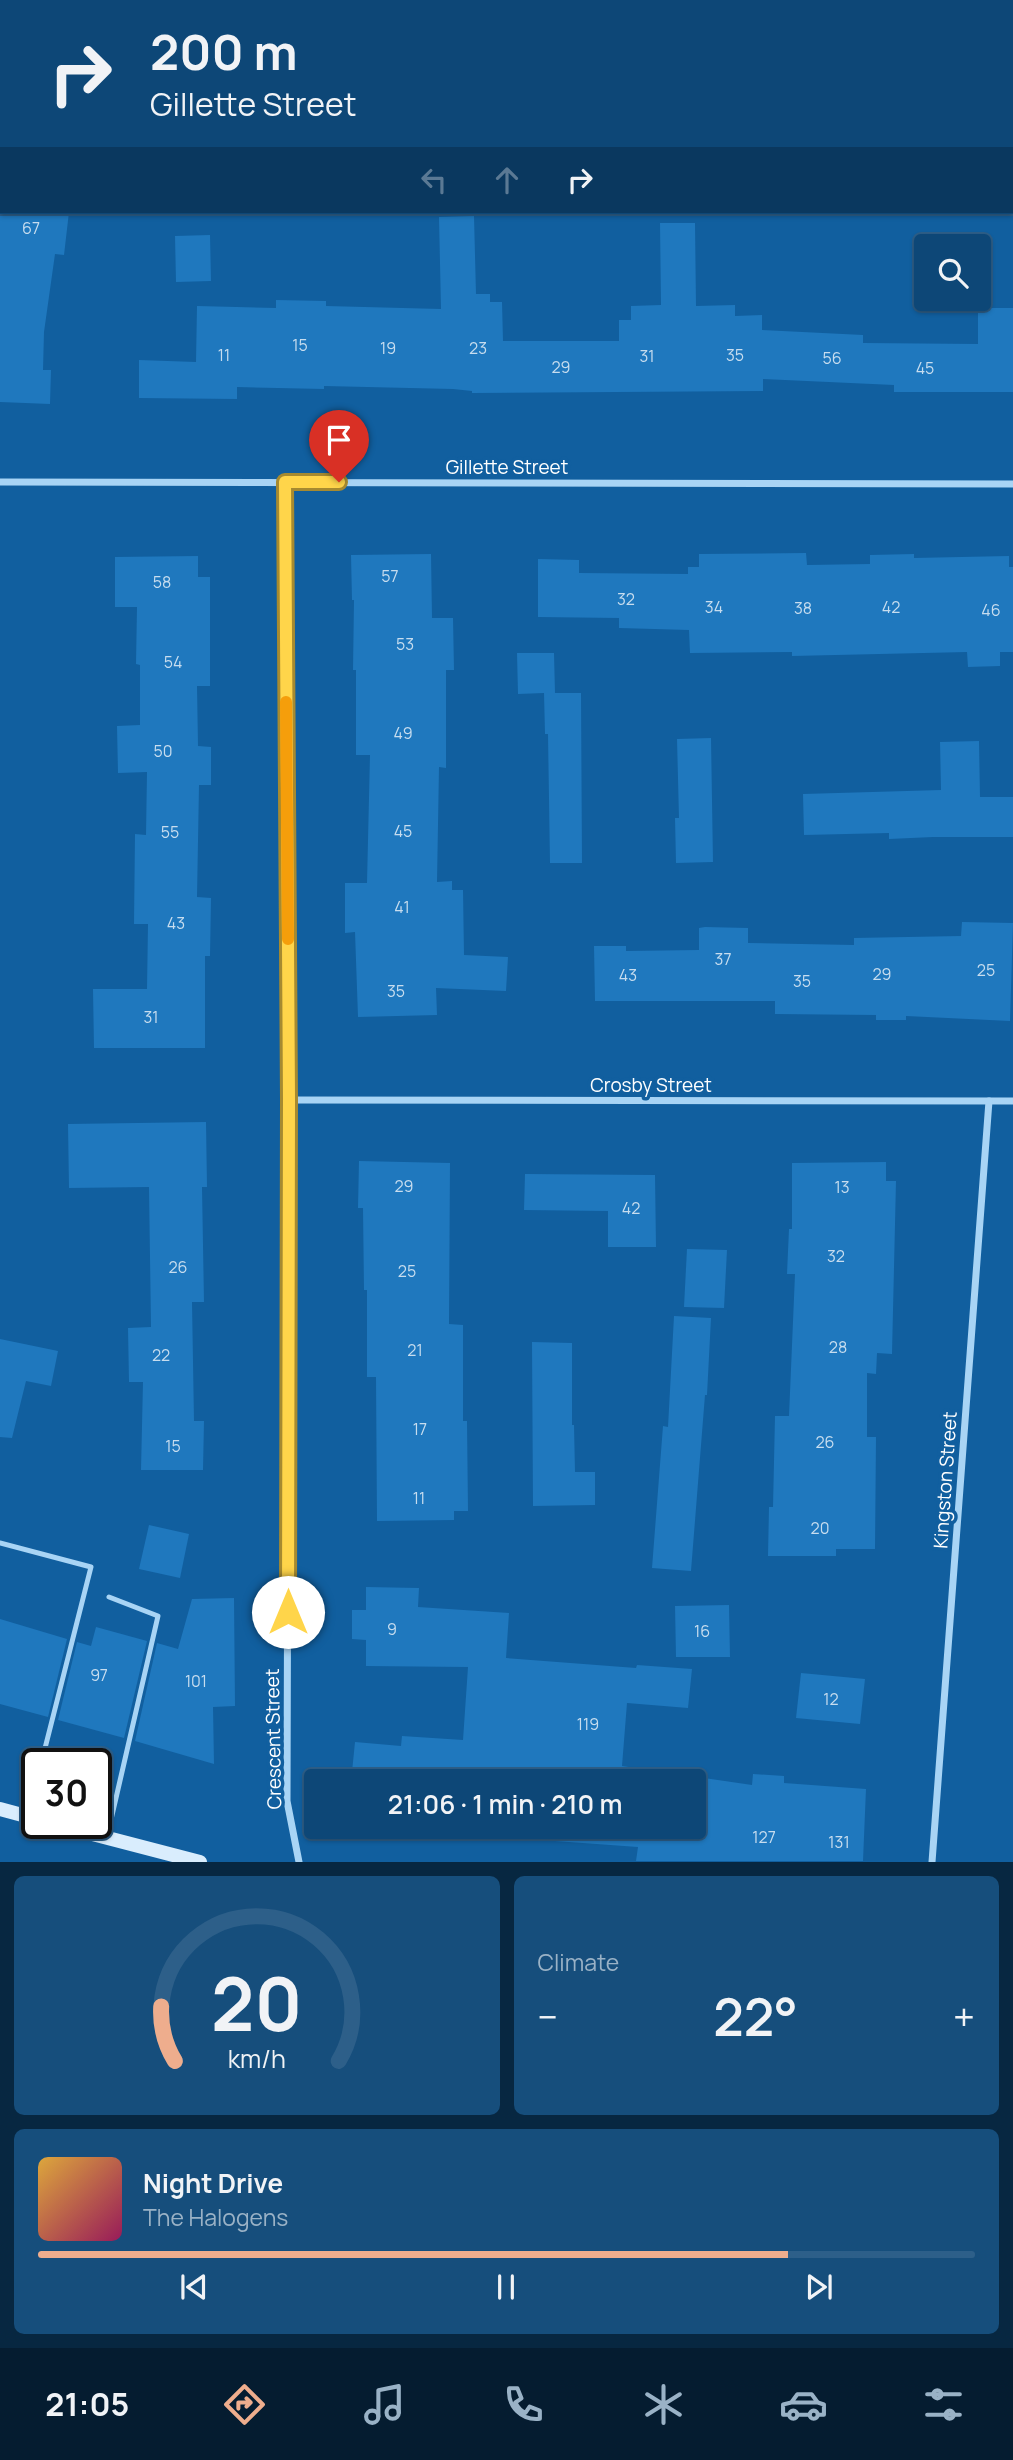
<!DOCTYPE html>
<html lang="en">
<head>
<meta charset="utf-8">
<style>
	:root { --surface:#0d4777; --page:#164e7c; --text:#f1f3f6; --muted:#9ab2c6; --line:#2d5f89; --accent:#eead8d }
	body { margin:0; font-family:Manrope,sans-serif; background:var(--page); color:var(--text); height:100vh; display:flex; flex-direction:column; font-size:26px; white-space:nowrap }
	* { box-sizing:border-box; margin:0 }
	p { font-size:23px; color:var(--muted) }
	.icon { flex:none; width:38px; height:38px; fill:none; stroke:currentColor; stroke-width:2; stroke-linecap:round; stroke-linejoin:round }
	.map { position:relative; height:1862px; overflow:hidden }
	.details { display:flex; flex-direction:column; gap:14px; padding:14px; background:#072741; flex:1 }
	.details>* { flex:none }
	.banner { position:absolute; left:0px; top:0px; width:1013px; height:214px; box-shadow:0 2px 5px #0004,0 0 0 2px var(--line); background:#0d4777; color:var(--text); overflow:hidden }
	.buttons { position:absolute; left:914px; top:234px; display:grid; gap:14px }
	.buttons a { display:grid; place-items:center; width:77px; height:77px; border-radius:7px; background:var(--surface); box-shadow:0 2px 5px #0004,0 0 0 2px var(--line); font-size:35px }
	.speed { position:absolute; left:21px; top:1748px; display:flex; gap:14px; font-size:35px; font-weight:700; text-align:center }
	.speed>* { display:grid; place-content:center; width:91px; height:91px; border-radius:50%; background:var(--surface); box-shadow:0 2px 5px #0004,0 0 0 2px var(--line); line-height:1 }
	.speed .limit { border:4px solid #111; border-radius:10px; background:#fff; color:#111 }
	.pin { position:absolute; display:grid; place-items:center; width:60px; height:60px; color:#fff; margin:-72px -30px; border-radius:50% 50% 50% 0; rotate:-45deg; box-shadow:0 0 7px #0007 }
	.pin .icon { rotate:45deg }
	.me { position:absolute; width:77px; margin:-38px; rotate:0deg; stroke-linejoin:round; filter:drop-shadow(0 0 5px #0008) }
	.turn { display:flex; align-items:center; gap:24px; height:147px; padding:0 35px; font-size:32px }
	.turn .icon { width:91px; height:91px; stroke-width:2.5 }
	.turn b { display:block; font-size:49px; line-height:60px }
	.lanes { display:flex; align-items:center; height:66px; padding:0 35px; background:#0003; justify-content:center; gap:35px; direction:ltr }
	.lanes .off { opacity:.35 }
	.big { font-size:52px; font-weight:600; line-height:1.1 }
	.details .tile { flex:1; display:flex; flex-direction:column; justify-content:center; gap:10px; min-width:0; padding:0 24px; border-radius:10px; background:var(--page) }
	.details .dial { align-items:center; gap:0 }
	.dial svg { height:182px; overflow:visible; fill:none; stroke:var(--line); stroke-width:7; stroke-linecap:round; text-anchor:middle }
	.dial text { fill:var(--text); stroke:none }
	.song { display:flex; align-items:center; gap:21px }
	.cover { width:84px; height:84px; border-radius:10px; background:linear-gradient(135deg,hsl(40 70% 55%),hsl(330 70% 35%)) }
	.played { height:7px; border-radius:4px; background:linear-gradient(90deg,var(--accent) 80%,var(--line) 80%) }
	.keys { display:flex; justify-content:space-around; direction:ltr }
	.heat { display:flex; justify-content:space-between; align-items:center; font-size:38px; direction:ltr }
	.details .tiles { flex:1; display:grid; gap:14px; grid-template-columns:1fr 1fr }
	.tile:last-child { grid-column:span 2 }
	.trip { position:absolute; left:304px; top:1769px; width:402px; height:70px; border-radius:7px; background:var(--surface); box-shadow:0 2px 5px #0004,0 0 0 2px var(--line); font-weight:600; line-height:70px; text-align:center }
	.dock { display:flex; height:112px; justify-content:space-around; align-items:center; background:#051c30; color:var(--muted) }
	.dock .icon { width:49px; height:49px }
	.dock .current { color:var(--accent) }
	.dock b { font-size:32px; color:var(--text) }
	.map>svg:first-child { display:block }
</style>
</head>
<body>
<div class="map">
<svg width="1013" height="1862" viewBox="0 0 1013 1862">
	<rect width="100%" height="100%" fill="#115f9f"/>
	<g fill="#1f78be">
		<path d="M0,212h69l-5,43 -9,-1 -11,78 -1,38h8l-1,34 -50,-2z"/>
		<path d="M474,216l2,78h14v8h12l1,39h116v-21h12v-14l30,-1 -1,-82h35l1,83 39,-1v11l27,-1v15l101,5v8l115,1v-36h35v84h-119v-7l-131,-6v12l-291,2v-2l-19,-2 -129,-3v3l-87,-2v12l-98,-1v-38l57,2 1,-56 79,2v-8l50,1v5l115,3 -2,-92z"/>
		<path d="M210,235l1,46 -35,1 -1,-46z"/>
		<path d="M806,553l1,12 63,-1v-9l44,-1v4l95,-2v11h4v85h-13v14l-32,1 -1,-15 -175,4v-4l-102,1 -1,-23 -70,-2v-10l-81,-1v-58l41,1v13l109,1v-7h11v-13z"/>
		<path d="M431,554l1,64h21l1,52h-8v98l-7,-1 -2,115 15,-1v9h11l1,65 44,2 -2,34 -70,-3 1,27 -79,2 -3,-85 -10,1v-50h22l3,-128h-14v-85h-3l1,-70h-2l-1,-45z"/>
		<path d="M198,556v21h12v109h-13l1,60 13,1v38h-12l-2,112 14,1 -1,58h-5v92h-111l-1,-59h54l1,-65h-14l1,-90 11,1 1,-63 -29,1 -1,-47 23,-1v-60l-4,-1 1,-57h-22v-50z"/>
		<path d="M517,653h37l1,40h26l1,170h-32l-2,-129h-3l-1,-41 -26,1z"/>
		<path d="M711,738l2,124 -37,1 -1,-45h4l-2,-79z"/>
		<path d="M979,741l1,56h33v40h-80l-44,2v-6l-85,2 -1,-41 138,-4 -1,-48z"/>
		<path d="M962,922l51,1 -3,98 -104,-5v4h-30v-5l-101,-1v-13h-180l-1,-55h32v5l73,-1v-22l6,-1 43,1v15l106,2v-7l107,-2z"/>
		<path d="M206,1122l1,65h-5l2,115h-12l2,119h10l-1,49h-62l2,-88h-14l-1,-54 23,-1 -2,-140 -80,1 -1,-64z"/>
		<path d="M359,1161l91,2 -1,161 14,1v96h4l1,90h-14v9l-77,1 -1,-144h-9v-87h-3l-1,-82h-5z"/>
		<path d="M886,1162v19h10l-4,173 -15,-1 -1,21 -9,-1v64h9l-1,112h-39v7h-68l1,-49h4l2,-91h14l6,-142h-8l2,-45h3v-66z"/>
		<path d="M525,1174l130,1 1,72h-48v-36l-84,-1z"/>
		<path d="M687,1249l40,1 -3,58 -40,-1z"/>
		<path d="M674,1316l37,2 -4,77h-2l-14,176 -39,-3 11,-142 5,1z"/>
		<path d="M0,1339l58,12 -7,35 -25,-5 -14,57 -12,-1z"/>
		<path d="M532,1342l40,1v82h2l1,47h20v33l-62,1z"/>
		<path d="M149,1525l40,9 -9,44 -41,-9z"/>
		<path d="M366,1587l53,1 -1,19 91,6 -3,45 130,10 1,-3 55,4 -4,39 -61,-5 -5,63 130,19 1,-11 31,2v7l82,6 -3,72h-227l2,-14 -97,-7 1,-13h153v-45h-344l4,-40 46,4 1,-10 61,4 5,-73 -102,-1v-26l-14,-1v-29h14z"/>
		<path d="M234,1598l1,108 -22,1 1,57 -79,-23 22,-98 21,6 14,-50z"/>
		<path d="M729,1605l1,52h-54l-1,-51z"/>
		<path d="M0,1619l67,20 -19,78 -48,-13z"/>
		<path d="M96,1627l51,14 -23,97 -66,-18 19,-78 14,4z"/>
		<path d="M801,1673l64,6 -5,45 -64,-6z"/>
	</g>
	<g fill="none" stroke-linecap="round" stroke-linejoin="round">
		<g stroke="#a8d4f5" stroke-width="5">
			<path d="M0,1543l91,24 -50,197"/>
			<path d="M28,1814l9,-34"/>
			<path d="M107,1837l51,-221 -49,-19"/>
		</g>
		<g stroke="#a8d4f5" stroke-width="7">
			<path d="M0,482l1013,2"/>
			<path d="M285,482l4,618 -2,701 12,61"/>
			<path d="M289,1100l724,1"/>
			<path d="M932,1862l57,-761"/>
		</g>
		<g stroke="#d9edfd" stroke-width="14">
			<path d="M0,1809l37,10"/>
			<path d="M54,1824l146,38"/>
		</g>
	</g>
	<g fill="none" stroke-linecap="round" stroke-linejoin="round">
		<defs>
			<path id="route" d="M288,1612l1,-512 -4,-618h54"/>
		</defs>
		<use href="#route" stroke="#a68a30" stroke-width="18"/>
		<use href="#route" stroke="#ffd54a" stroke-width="12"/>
		<path stroke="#f59e0b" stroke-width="12" d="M286,702l2,237"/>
	</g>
	<g text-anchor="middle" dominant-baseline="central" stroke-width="7" stroke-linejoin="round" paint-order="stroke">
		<g font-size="16" fill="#c7ddef">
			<text x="31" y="228">67</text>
			<text x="300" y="345">15</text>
			<text x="388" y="348">19</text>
			<text x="478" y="348">23</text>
			<text x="224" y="355">11</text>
			<text x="735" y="355">35</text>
			<text x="647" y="356">31</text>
			<text x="832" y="358">56</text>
			<text x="561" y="367">29</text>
			<text x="925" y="368">45</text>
			<text x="390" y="576">57</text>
			<text x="162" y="582">58</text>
			<text x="626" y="599">32</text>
			<text x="714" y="607">34</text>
			<text x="891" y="607">42</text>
			<text x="803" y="608">38</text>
			<text x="991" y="610">46</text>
			<text x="405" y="644">53</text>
			<text x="173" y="662">54</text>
			<text x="403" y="733">49</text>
			<text x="163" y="751">50</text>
			<text x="403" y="831">45</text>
			<text x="170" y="832">55</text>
			<text x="402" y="907">41</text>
			<text x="176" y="923">43</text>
			<text x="723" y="959">37</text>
			<text x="986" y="970">25</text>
			<text x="882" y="974">29</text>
			<text x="628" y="975">43</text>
			<text x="802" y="981">35</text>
			<text x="396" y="991">35</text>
			<text x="151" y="1017">31</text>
			<text x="404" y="1186">29</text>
			<text x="842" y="1187">13</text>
			<text x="631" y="1208">42</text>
			<text x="836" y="1256">32</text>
			<text x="178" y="1267">26</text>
			<text x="407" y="1271">25</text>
			<text x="838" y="1347">28</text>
			<text x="415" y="1350">21</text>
			<text x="161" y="1355">22</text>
			<text x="420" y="1429">17</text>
			<text x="825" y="1442">26</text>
			<text x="173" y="1446">15</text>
			<text x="419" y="1498">11</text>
			<text x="820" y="1528">20</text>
			<text x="392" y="1629">9</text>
			<text x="702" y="1631">16</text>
			<text x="99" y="1675">97</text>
			<text x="196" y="1681">101</text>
			<text x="831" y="1699">12</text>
			<text x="588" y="1724">119</text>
			<text x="764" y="1837">127</text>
			<text x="839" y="1842">131</text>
		</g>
		<g font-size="19" fill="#fff" stroke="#115f9f">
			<text x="507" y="467">Gillette Street</text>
			<text x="651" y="1085">Crosby Street</text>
			<text transform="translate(945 1480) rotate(-86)">Kingston Street</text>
			<text transform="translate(273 1739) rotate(-91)">Crescent Street</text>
		</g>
	</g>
</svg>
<div class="buttons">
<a><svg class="icon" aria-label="search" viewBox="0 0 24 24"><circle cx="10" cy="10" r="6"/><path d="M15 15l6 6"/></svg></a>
</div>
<div class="speed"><div class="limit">30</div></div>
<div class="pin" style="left:339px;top:482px;background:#d93025"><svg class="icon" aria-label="arrive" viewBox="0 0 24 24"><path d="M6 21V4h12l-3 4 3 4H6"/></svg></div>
<svg class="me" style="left:288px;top:1612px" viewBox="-20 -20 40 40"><circle r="19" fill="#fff"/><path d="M0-13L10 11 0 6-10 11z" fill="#ffd54a"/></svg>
<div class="trip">21:06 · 1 min · 210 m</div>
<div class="banner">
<div class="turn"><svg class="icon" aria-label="right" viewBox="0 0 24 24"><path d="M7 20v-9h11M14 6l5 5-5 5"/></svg><div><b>200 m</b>Gillette Street</div></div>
<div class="lanes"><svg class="icon off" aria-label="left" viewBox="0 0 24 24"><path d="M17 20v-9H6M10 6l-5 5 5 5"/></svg><svg class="icon off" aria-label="ahead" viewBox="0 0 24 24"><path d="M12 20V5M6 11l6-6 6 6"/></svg><svg class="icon" aria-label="right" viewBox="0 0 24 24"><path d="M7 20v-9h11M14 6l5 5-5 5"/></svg></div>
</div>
</div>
<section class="details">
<div class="tiles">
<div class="tile dial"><svg viewBox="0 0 100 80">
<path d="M14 69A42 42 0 1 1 86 69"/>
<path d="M14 69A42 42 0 0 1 8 45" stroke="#eead8d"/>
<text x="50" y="56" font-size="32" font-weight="700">20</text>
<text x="50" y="72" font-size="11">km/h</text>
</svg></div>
<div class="tile"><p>Climate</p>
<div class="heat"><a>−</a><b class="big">22°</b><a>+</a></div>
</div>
<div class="tile">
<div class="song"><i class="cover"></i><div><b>Night Drive</b><p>The Halogens</p></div></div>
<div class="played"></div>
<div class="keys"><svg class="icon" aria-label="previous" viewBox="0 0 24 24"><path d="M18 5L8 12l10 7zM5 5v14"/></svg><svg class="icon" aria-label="pause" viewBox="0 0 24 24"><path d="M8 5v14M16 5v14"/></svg><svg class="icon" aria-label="next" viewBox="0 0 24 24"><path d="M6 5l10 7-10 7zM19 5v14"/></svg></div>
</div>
</div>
</section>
<nav class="dock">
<b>21:05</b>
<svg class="icon current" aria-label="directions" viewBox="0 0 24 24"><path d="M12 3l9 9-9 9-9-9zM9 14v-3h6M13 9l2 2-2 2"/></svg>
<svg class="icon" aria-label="music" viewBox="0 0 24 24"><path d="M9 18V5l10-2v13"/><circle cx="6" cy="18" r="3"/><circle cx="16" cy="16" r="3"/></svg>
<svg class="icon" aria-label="phone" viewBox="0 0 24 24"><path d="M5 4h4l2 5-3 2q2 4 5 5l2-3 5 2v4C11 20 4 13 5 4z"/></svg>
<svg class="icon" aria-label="climate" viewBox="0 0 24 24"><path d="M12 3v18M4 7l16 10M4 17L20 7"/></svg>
<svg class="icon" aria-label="car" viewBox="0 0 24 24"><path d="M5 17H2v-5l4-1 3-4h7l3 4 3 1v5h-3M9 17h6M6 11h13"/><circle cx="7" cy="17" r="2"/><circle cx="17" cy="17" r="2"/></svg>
<svg class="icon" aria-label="filters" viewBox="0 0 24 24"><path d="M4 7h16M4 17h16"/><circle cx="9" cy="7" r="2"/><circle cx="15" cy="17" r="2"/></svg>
</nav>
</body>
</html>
